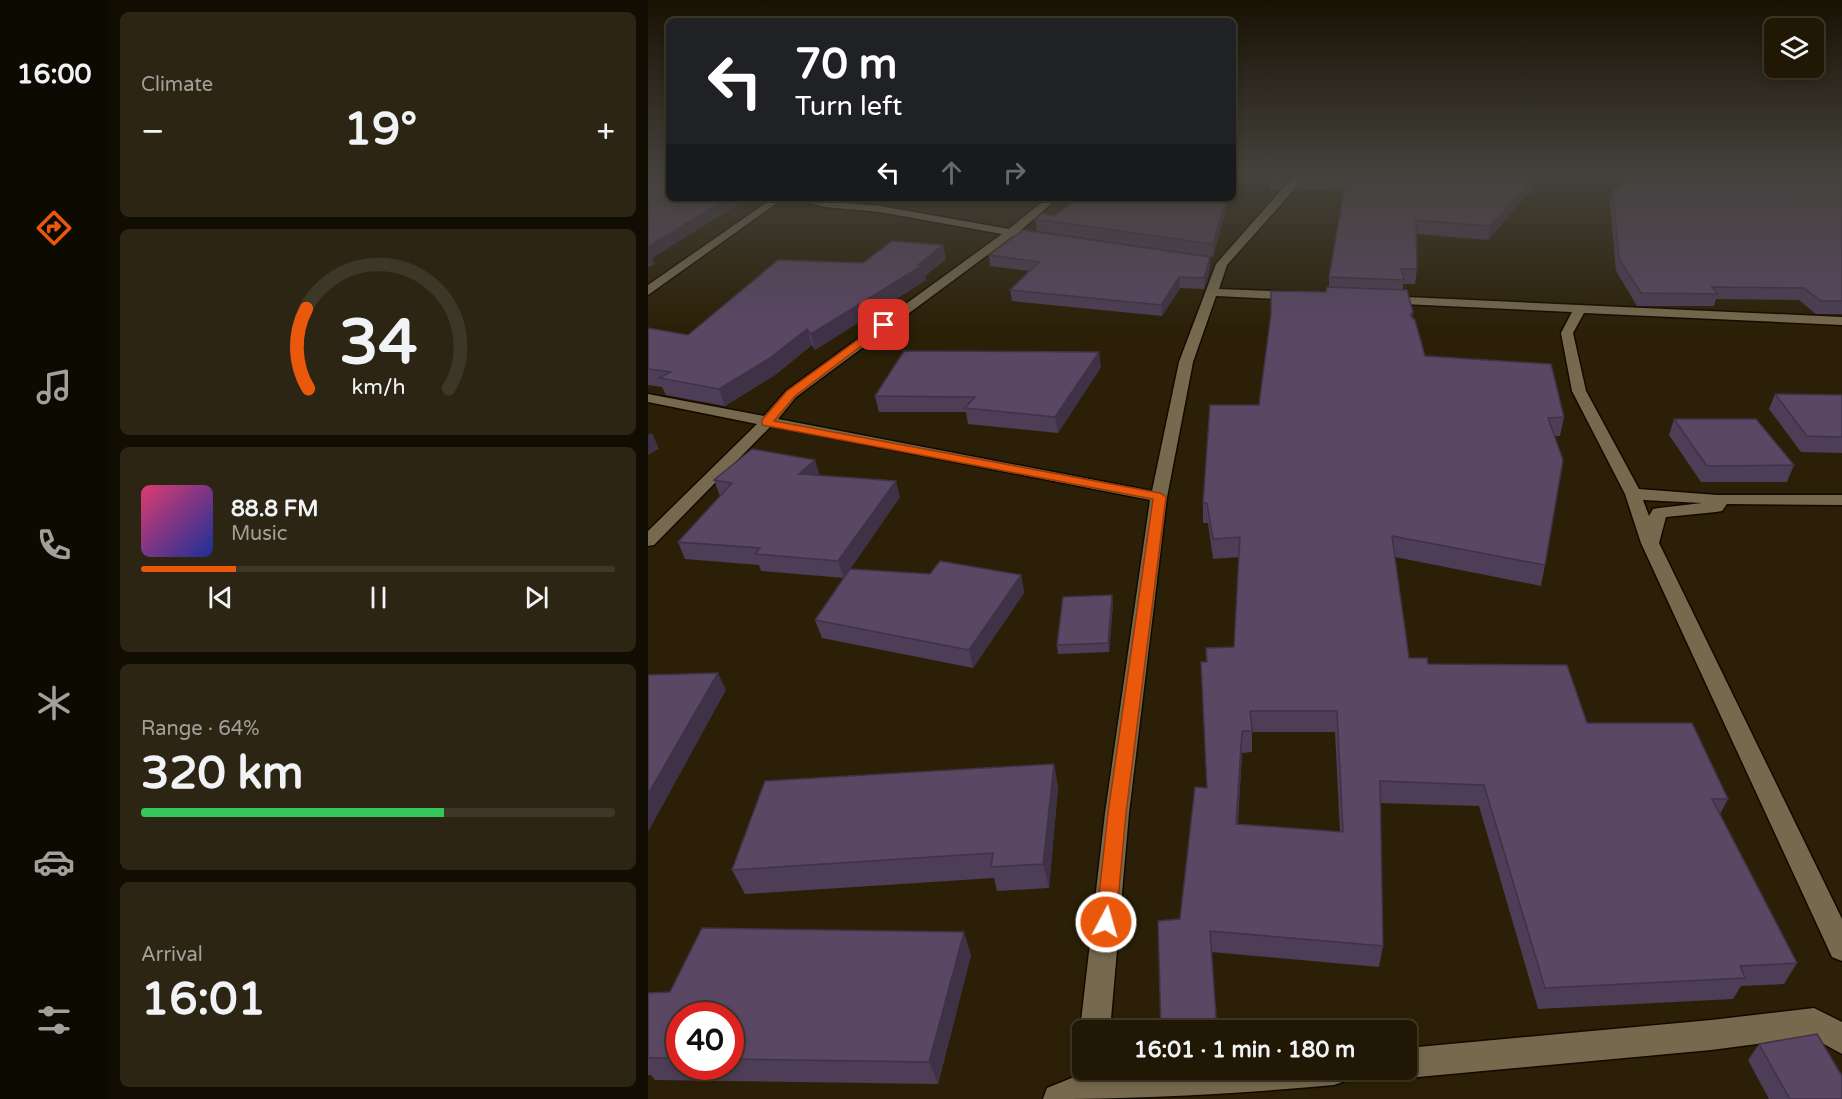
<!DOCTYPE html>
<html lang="en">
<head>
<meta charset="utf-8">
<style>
	:root { --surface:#201805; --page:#2d2513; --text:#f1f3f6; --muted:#a2a09a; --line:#3d3727; --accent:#ea580c }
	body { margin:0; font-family:"Varela Round",sans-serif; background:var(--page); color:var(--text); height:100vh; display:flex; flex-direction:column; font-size:22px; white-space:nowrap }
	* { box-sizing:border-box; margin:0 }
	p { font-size:20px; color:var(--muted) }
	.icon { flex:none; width:33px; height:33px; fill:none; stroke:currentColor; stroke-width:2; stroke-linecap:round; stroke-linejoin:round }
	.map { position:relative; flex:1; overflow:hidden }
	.drawer { display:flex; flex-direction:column; gap:12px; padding:12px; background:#120d03; width:540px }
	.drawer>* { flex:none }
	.guide { position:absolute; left:18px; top:18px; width:570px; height:183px; border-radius:9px; box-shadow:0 3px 9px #0003,0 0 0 2px var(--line); background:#202124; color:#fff; overflow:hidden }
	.buttons { position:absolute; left:1116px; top:18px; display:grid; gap:12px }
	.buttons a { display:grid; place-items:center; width:60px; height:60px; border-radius:9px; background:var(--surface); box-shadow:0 3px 9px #0003,0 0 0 2px var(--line); font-size:30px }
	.speed { position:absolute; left:18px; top:1002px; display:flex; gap:12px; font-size:30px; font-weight:700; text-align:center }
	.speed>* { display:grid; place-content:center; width:78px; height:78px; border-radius:50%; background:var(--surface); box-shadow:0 3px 9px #0003,0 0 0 2px var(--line); line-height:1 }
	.speed .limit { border:9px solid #d22; background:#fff; color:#111 }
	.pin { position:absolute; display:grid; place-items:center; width:51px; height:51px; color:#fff; margin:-26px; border-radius:12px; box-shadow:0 3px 9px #0006 }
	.me { position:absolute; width:66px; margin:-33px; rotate:6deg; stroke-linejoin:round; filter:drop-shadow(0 0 4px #0008) }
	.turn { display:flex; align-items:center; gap:21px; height:126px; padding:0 30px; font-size:27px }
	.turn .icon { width:78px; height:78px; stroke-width:2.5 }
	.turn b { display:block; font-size:42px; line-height:51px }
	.lanes { display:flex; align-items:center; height:57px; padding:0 30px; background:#0003; justify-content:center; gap:30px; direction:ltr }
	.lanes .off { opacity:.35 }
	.big { font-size:45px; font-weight:800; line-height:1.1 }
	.drawer .card { flex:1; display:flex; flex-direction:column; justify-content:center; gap:9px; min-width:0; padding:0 21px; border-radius:9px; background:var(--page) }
	.drawer .dial { align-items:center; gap:0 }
	.dial svg { height:156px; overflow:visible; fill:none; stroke:var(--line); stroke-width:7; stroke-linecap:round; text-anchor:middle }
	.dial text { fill:var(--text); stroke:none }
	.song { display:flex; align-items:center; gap:18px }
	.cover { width:72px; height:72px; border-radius:9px; background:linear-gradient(135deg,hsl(340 70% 55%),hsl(230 70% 35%)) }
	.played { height:6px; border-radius:3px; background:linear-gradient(90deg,var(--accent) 20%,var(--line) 20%) }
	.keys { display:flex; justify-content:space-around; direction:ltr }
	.heat { display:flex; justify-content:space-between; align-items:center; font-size:33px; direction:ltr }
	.charge { height:9px; border-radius:4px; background:linear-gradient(90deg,#34c759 64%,var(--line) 0) }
	.trip { position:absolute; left:424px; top:1020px; width:345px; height:60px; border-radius:9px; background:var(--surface); box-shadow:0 3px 9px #0003,0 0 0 2px var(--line); font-weight:800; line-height:60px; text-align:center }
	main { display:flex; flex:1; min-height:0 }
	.tabs { display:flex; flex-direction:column; width:108px; justify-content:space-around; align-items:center; background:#0d0a02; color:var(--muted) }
	.tabs .icon { width:42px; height:42px }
	.tabs .current { color:var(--accent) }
	.tabs b { font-size:27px; color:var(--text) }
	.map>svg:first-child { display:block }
</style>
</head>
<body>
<main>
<nav class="tabs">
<b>16:00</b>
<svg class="icon current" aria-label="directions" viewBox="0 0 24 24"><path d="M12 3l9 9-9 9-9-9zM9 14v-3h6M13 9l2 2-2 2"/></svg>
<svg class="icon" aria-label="music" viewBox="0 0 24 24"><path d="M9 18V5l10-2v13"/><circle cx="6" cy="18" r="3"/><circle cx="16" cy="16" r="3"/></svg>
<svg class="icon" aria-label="phone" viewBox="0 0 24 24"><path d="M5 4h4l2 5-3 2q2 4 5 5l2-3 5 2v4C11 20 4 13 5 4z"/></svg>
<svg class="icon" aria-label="climate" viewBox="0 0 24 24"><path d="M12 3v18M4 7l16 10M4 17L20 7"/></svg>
<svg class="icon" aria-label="car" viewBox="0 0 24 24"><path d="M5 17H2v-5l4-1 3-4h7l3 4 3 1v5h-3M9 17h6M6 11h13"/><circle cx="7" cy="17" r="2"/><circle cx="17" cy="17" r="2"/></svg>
<svg class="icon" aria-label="filters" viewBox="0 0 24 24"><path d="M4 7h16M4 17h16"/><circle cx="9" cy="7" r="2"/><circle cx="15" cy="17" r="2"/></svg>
</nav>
<section class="drawer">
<div class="card"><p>Climate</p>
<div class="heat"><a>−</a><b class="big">19°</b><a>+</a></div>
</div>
<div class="card dial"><svg viewBox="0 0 100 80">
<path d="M14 69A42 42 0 1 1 86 69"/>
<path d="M14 69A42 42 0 0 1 13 28" stroke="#ea580c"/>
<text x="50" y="56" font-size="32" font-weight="700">34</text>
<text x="50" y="72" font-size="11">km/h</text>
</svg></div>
<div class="card">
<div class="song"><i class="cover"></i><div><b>88.8 FM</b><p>Music</p></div></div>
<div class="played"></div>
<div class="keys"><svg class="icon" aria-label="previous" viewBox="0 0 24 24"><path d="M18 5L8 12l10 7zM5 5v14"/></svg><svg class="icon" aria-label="pause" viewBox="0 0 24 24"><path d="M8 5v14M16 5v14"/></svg><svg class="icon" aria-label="next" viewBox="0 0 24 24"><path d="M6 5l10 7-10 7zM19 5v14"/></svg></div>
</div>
<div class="card"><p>Range · 64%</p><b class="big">320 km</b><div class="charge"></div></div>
<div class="card"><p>Arrival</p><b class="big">16:01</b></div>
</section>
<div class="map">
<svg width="1194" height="1099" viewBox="0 0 1194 1099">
	<rect width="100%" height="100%" fill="#2b2007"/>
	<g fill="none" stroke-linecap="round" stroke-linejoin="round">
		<defs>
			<g id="minor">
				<path d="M650,174h10l-81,91 -8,24 75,3 6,4 -6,4 -78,-4 -23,66 -26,135 -38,316 -19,217h-27v6l-3,-6 25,-217 45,-313 -379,-74 -117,119 -6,1v-15l109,-107 -109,-22v-8l116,22 22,-25 216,-157 -122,-22 -55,-5 -32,-9 87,8 129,23 38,-31h11l-38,33 3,3 -1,2h-9l-217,161 -18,22 374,72 27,-129 37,-98 67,-76z"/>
				<path d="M125,198h11l-136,97v-10z"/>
				<path d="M737,296l457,21v8l-258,-12 -11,20 13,58 53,98 78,6h125v10l-115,-1 -5,7 -6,1 -50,5 -7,26 183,376v42l-10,-4 -191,-414 -16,-49 -53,-103 -11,-58 11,-21 -191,-9v-6zM995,500l59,3 -43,5 -6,1 -4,7z"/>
				<path d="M1166,1008l28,14v32l-31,-17 -100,13 -304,28 -11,-4 -1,-4h12v-22l304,-28z"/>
				<path d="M468,1070h233l-4,11 -11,4c-97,9 -194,14 -291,14l4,-11 42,-17z"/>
			</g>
		</defs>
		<use href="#minor" stroke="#130900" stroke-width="3"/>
		<use href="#minor" fill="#76694e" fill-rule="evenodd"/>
	</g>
	<g fill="#4d3d56" fill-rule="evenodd">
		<path d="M0,174h21v24h79l-96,60 3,6 -7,3 17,-83 -17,-1z"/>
		<path d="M622,174h26l-16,16h-10z"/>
		<path d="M652,174h236l-3,14 -45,52 -71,-6v35l-2,15h-12v6l10,22 -1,5 13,39 139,61 -4,19h-5l-10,129 -4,21 -146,-29 14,101 19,6 159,59 141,76 -8,15 77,149 -13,21 -43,2 -8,13 -195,10 -59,-203 -99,-3 3,143 -4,21 -168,-15 -31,-33 27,-132v-125l27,-15 5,-90 -26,2 -5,-36h-5v-20l126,-216v-10l16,-89 -48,2 1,-13zM604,732h83l5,100 -102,-8 4,-71 10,-1z"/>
		<path d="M1194,174v140h-26l-17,-14 -83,-1 -2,7h-77l-21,-35 -6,-69 3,-11z"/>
		<path d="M581,198l-16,59 -176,-26 -2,-12 20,-3z"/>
		<path d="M295,245l3,14 -21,17 1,4 -111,70 -3,-5 -37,30 -50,31 -59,-11 -4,-8 -14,-2v-57l40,7 175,-72z"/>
		<path d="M341,255l221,13 -6,21 -24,-1 -18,28 -150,-15 -2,-11 19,-19 -39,-5z"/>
		<path d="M453,367l-43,66 -90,-9 -2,-12h-87l-4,-16z"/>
		<path d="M1127,394l67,1v58l-41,-1 -32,-43z"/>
		<path d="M1026,419l120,46 -7,17h-86l-32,-47z"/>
		<path d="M172,475l80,22 -50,72 80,5 91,1 3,18 -51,75 -151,-30 -7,-18 29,-42 -83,-7 -2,-6 -74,-6 -7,-17 42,-46 -6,-16z"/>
		<path d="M465,604l-4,48 -51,2 -1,-9z"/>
		<path d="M406,764l4,24 -9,100 -52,3 -3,-13 -249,16 -13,-24z"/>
		<path d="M323,955l-33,129 -283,-4 -4,-5h-3v-82l22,-1zM32,1016h50v50h-50z"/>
		<path d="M1111,1044l83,55h-73l-21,-39z"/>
	</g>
	<g fill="#3f3246">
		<path d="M585,174h3l-3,10z"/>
		<path d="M636,174h12l-16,16v-13z"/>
		<path d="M888,175l-3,13 -45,52 2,-14z"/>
		<path d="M80,198h20l-96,60 3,6 -7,3v-20z"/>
		<path d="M578,198h3l-16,59v-13z"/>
		<path d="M295,245l3,14 -21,17 1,4 -111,70 -4,-16z"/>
		<path d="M562,257v11l-6,21v-11z"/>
		<path d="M531,277l1,11 -18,28 -1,-11z"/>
		<path d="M159,329l5,16 -37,30 -50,31 -6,-17z"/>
		<path d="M451,352l2,15 -43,66 -3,-16z"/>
		<path d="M4,433l7,16 -11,6v-20z"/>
		<path d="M167,460l5,16 -21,-2z"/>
		<path d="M248,481l4,16 -56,81 -6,-17z"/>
		<path d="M373,575l3,18 -51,75 -4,-18z"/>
		<path d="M464,595l1,9 -4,48 -1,-9z"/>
		<path d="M70,673l8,17 -78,142v-38z"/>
		<path d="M594,731v22l-6,92v-21z"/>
		<path d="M406,764l4,24 -9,100 -6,-24z"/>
		<path d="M316,932l7,23 -33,129 -9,-22z"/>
	</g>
	<g fill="#5a4764" stroke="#3f3246" stroke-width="1.5" fill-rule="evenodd">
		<path d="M6,174h15v24h59l-80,49v-64l17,1 3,-2 -1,-7z"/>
		<path d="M622,174h14l-4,3h-10z"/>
		<path d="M652,174h236v1l-46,51 -74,-6 1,49h-16l3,11 -75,-3 18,-102 -49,2z"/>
		<path d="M988,174h206v127h-21l-17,-13 -92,-1 6,7 -77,-1 -22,-34 -6,-68z"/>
		<path d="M431,198h147l-13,46 -178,-25 7,-5 13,2z"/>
		<path d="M375,230l187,27 -6,21 -25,-1 -18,28 -151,-15 29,-28 -50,-7z"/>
		<path d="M244,241l51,4 -25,20h5l-112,69 -4,-5 -37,29 -51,31 -60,-11 12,-6 -23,-3v-41l40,7 90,-75 85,3z"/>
		<path d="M679,287l80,3 6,22 -3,3 5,5 10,36 126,8 13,53 -16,1 15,42 -18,105 -153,-29 17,122h18l1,6 139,1 20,58h105l36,76h-16l85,164 -57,3 5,12 -200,10 -61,-203 -104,-4 3,165 -173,-15 7,99h-56l-3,-109 22,-2 15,-132 12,1 -6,-126h6l-1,-14 28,-1 6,-110 -27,2 -6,-36h-4l7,-98h49l12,-91v-23l55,1zM602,711h87l6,121 -107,-8 6,-93h10z"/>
		<path d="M256,351l195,1 -44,65 -90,-9 10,-11 -100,-1z"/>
		<path d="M1127,394l67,1v42l-35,-1z"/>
		<path d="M1026,419h82l38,46 -87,1z"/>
		<path d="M104,449l63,11 -16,14 97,7 -58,80 -83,-7 5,-6 -82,-6 54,-59 -18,-3z"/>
		<path d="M292,561l81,14 -52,75 -154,-30 35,-51 80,5z"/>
		<path d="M464,595l-4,48 -51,2 6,-48z"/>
		<path d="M70,673l-70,121v-119z"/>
		<path d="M406,764l-11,100 -52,3 2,-14 -261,17 33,-89z"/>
		<path d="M54,928l262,4 -35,130 -199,-3v-43h-50v42h-32v-65l22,-1z"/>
		<path d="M1169,1034l25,42v23h-52l-31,-55z"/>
	</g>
	<linearGradient id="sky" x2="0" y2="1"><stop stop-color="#181204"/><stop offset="0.53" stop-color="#44423c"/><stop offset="1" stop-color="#44423c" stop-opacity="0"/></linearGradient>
	<rect width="1194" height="328" fill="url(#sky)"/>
	<path fill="#ea580c" stroke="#983908" stroke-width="1.5" d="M233,323l8,2 -94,71 -21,25 386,72 6,4 -40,316 -10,109 -3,6 -7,3 -7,-3 -3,-6 12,-109 45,-314 -391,-74v-5l25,-29z"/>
</svg>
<div class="buttons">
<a><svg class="icon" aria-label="layers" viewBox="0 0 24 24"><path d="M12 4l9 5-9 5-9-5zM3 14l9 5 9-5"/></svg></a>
</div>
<div class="speed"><div class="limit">40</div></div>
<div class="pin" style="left:236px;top:325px;background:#d93025"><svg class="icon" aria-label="arrive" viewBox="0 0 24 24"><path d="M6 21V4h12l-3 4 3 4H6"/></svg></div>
<svg class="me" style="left:458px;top:922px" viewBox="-20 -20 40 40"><circle r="17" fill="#ea580c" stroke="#fff" stroke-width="3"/><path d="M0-11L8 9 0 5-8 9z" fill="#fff"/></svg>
<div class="trip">16:01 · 1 min · 180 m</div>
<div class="guide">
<div class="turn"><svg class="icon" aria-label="left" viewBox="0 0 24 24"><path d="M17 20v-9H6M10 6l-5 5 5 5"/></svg><div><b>70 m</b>Turn left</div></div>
<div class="lanes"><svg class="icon" aria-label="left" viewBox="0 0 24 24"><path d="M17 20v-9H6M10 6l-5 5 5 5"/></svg><svg class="icon off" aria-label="ahead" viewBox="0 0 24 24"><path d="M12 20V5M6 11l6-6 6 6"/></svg><svg class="icon off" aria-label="right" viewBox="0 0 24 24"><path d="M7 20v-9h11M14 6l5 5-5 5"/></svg></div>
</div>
</div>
</main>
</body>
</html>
